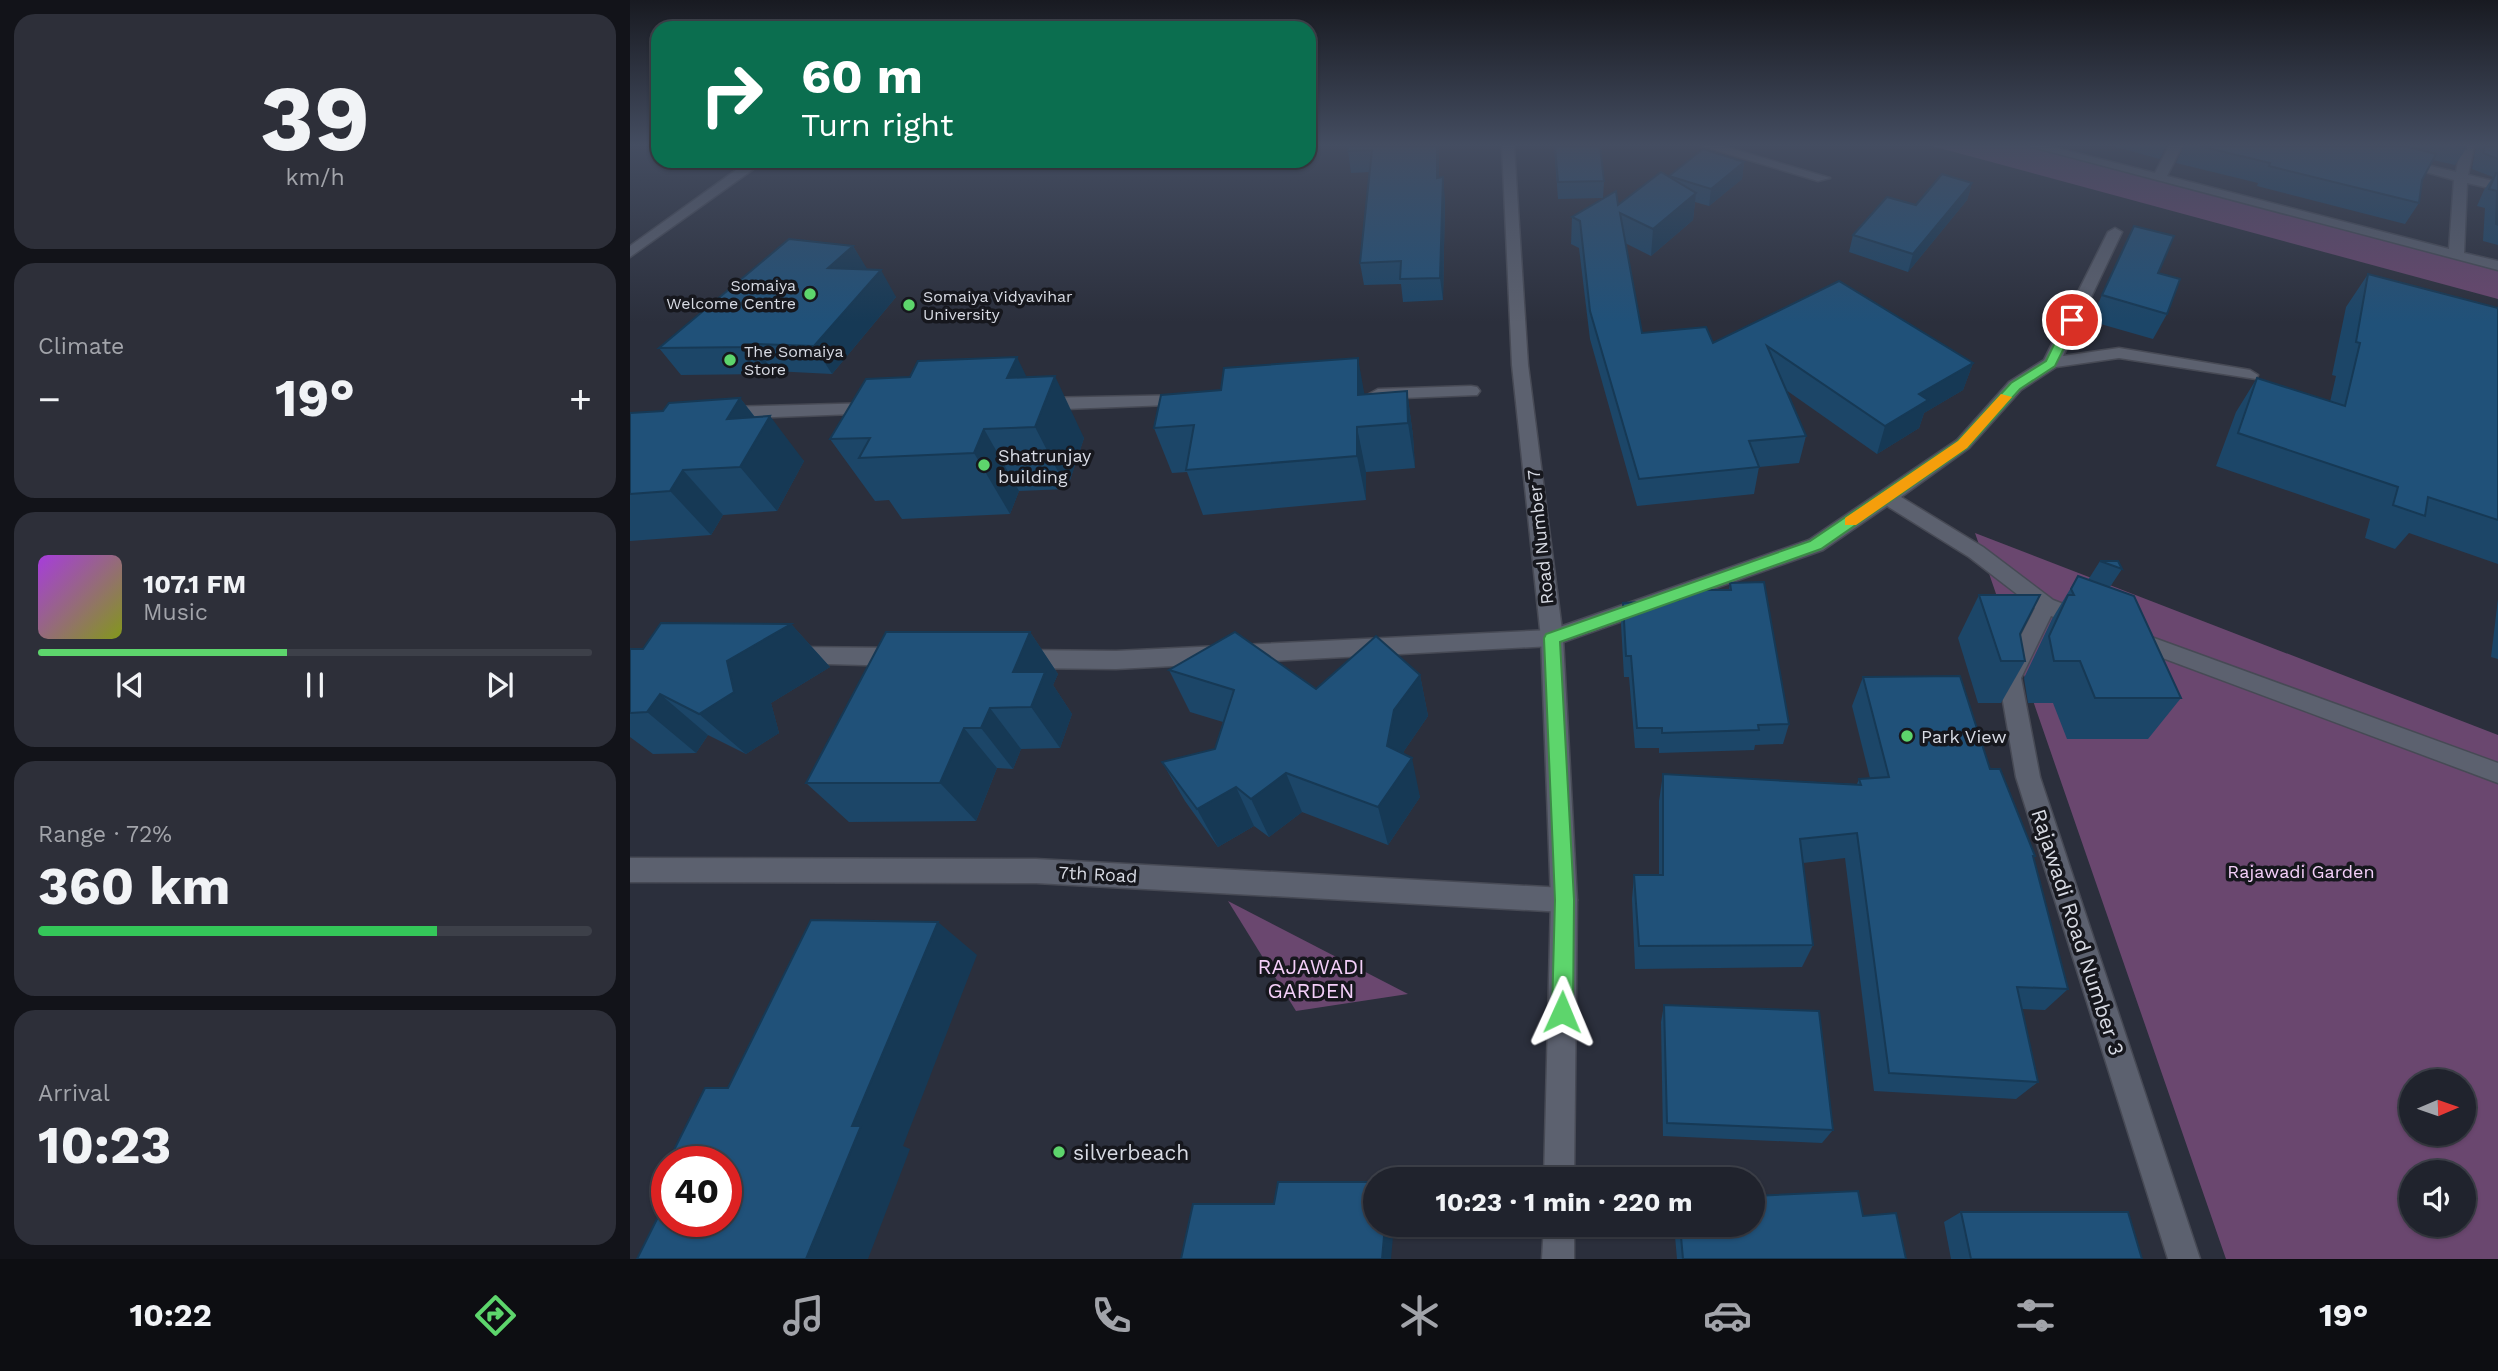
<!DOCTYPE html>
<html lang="en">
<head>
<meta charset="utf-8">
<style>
	:root { --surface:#20232d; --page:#2d2f39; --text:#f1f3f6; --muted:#a2a4aa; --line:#3d4049; --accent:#5dd56c }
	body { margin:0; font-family:"Work Sans",sans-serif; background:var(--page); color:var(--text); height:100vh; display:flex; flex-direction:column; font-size:26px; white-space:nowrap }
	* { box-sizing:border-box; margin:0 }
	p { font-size:23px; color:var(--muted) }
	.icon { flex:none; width:38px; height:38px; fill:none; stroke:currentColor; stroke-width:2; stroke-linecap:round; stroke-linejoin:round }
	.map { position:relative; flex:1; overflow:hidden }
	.panel { display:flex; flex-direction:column; gap:14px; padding:14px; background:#121319; width:630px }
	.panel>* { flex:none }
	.hud { position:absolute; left:21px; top:21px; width:665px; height:147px; border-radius:21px; box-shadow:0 2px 5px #0004,0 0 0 2px var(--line); background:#0b6e4f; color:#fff; overflow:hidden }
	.needle { width:46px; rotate:88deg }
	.buttons { position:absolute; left:1769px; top:1069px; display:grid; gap:14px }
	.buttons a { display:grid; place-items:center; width:77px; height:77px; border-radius:50%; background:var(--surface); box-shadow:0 2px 5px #0004,0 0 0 2px var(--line); font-size:35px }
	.speed { position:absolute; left:21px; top:1146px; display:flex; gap:14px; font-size:35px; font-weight:700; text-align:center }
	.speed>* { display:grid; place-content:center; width:91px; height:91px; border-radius:50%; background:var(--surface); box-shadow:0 2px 5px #0004,0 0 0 2px var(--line); line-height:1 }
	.speed .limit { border:10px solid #d22; background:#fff; color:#111 }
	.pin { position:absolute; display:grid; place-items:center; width:60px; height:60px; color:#fff; margin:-30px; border:4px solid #fff; border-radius:50%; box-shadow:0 2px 7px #0007 }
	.me { position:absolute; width:77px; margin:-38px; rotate:1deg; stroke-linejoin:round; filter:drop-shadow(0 0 5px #0008) }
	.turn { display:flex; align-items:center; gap:24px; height:147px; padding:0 35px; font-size:32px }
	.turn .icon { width:91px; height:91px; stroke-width:2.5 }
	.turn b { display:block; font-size:49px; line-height:60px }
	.big { font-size:52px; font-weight:700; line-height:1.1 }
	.panel .tile { flex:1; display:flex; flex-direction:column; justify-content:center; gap:10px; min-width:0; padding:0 24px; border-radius:21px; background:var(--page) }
	.panel .dial { align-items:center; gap:0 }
	.dial b { font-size:91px; line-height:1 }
	.song { display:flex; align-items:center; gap:21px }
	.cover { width:84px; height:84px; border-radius:10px; background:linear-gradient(135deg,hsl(280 70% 55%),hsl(70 70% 35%)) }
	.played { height:7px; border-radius:4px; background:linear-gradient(90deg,var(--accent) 45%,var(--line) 45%) }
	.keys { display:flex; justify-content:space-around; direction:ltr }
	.heat { display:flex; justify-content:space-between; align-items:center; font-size:38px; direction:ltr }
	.charge { height:10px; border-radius:5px; background:linear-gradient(90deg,#34c759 72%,var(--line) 0) }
	.trip { position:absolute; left:733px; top:1167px; width:402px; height:70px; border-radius:35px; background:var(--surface); box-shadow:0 2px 5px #0004,0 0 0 2px var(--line); font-weight:700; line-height:70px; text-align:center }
	.tabs { display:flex; height:112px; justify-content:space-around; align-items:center; background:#0d0e12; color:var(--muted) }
	.tabs .icon { width:49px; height:49px }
	.tabs .selected { color:var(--accent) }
	.tabs b { font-size:32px; color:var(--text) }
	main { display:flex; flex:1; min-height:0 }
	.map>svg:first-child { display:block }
</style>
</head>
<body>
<main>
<section class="panel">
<div class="tile dial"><b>39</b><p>km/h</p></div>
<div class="tile"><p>Climate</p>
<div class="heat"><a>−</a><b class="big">19°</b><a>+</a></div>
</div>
<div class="tile">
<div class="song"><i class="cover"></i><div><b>107.1 FM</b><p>Music</p></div></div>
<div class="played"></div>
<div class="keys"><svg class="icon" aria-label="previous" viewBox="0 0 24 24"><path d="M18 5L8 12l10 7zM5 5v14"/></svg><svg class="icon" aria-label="pause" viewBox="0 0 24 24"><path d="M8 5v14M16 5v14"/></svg><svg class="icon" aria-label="next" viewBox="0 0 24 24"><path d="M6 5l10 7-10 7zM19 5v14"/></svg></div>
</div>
<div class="tile"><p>Range · 72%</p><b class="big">360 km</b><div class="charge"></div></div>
<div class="tile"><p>Arrival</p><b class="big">10:23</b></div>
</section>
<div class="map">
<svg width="1868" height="1259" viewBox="0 0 1868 1259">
	<rect width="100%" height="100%" fill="#2b2f3c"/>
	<g fill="#6a476f" fill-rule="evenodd">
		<path d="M1302,146h99l467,123v30z"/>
		<path d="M1345,533l523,202v524h-272zM1782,1082h52v52h-52zM1782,1172h52v53h-52z"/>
		<path d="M598,901l180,93 -112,17z"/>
	</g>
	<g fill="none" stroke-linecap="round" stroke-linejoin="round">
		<defs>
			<g id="street">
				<path d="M1072,146h21l107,32 -12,3z"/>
				<path d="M1398,146h21l106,27 14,-27h13l-15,30 282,73 5,-69 -60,-17 7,-4 55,13 5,-26h13l-6,29 30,7v8l-31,-7 -3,70 34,8v9z"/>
				<path d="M113,165l12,3 -125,89v-11z"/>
				<path d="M1485,228l7,4 -59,124 56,-8 131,22 8,5 -2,4 -137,-21 -63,9 -35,23 -52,58 -68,49 82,50 70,53 36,14 3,6 -3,6 -7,2 -31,-12 -30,62 19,99 160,482h-32l-152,-482 -17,-99 36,-70 -66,-51 -82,-51 -64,44 -271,96 -436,23 -96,-1 -8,-3 -3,-6 3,-6 8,-3 96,1 435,-21 258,-90 148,-100 52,-58 35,-22 64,-128z"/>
				<path d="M841,386l6,1 3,4 -3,4 -99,4 -9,-5 9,-5z"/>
				<path d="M559,395l9,5 -3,4 -156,6 -9,-6 9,-6z"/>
				<path d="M244,403l6,2 3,4 -3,4 -156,6 -9,-6 9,-6z"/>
				<path d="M1502,630l366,133v20l-373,-139 -4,-6 4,-6z"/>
				<path d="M162,647l108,1 8,3 3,6 -3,6 -8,3 -108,-3 -8,-2 -3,-6 3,-6z"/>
				<path d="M0,858l406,1 528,29 9,4 4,8 -4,8 -9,4 -528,-29 -406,-1z"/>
			</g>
			<g id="secondary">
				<path d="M872,146h12l14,219 35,273 14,262 -3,280h-30l7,-280 -10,-262 -29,-273z"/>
				<path d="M914,1225h30v34h-32z"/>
			</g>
		</defs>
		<use href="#street" stroke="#474a55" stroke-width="3"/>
		<use href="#secondary" stroke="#474a55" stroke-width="3"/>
		<use href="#street" fill="#5c616f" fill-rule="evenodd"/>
		<use href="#secondary" fill="#5c616f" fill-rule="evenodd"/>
	</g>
	<g fill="#1c4668">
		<path d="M809,146v32l6,21 -2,101 -40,2 -2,-18 -37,1 -4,-22 10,-91 -19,1 -3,-22z"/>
		<path d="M924,146h46l4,35 -1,17 -45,1z"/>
		<path d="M1482,146h54l-6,13z"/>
		<path d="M1554,146h282v3l-11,16 -22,-5 -11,20 -3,23 -14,21 -148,-38 1,-3 -82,-20z"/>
		<path d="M1846,146h22v99l-15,-4 2,-33 -8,-2 7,-16 9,-13 -21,-8z"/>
		<path d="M1114,162l-2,17 -33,27 -14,-4 -2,18 -42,36 -26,-13 17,90 71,10 126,-62 134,82 -10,27 -39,23 -5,15 -42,26 -91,-64 20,46 -7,27 -40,4 -5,27 -117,12 -47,-167 -11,-91 -8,-4 1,-27 46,-12 51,-29z"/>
		<path d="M1342,183l-5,17 -59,72 -59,-20 4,-17 63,-30z"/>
		<path d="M1504,226l24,47 9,41 -14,25 -63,-18z"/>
		<path d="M223,246l14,24 29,27 -64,77 -59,-3 -3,3 -89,1 -22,-27z"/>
		<path d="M1738,274l130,34v256l-89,-31 -14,16 -30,-11 5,-19 -154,-53 20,-54 21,-34 73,24 6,-26 -4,-1 14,-68z"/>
		<path d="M397,377l57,61 -17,51 -48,2 -9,23 -108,5 -13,-19 -14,1 -45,-62z"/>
		<path d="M591,390l144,4 42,-3 6,45 2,32 -49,4v28l-163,15 -16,-43 -15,1 -18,-45z"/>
		<path d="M110,398l15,19 49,44 -27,50 -54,4 -12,20 -81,6v-128l33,-2z"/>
		<path d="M1470,561l22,8 -12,18 71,111 -33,41h-81l-14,-36h-25l-4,-25 28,-59 26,-43 10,4z"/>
		<path d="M1100,583l59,141 -6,20 -28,1 -1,5 -95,3v-5h-24l-6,-71h-5l-3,-53 2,-21 54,-3 1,-10h51z"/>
		<path d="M1349,595l41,39 5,27 -24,42h-23l-20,-65z"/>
		<path d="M1868,599v60l-7,-2z"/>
		<path d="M161,624l39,43 -59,36 8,30 -33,21 -38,-19 -12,18 -43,1 -23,-17v-88h13z"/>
		<path d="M400,632l28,42 -5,11 19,29 -12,34 -39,1 -8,20 -16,-1 -21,53 -127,1 -43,-39z"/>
		<path d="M539,670l147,19 104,-14 8,41 -24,35 -1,3 17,43 -32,48 -86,-33 -33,25 -15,-11 -36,21 -33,-46 -23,-39 53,-13 8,-27 -33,-10z"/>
		<path d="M1233,677l127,92 45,87 -2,2 35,131 -23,21 -23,-1 16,73 -22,17 -142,-8 -29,-233 -42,5 10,82 -11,22 -167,2 -3,-70 2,-24h25v-74l4,-27 194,10 2,-5 11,-1 -18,-72z"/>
		<path d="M1034,1005l169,125 -11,13 -159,-7 -2,-114z"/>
		<path d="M1331,1212l181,47h-191l-7,-37z"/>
		<path d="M1233,1216l43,43h-229l-3,-34h80z"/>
	</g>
	<g fill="#163955">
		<path d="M807,146h2v53l-2,-21z"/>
		<path d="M1114,162l-2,17 -33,27 2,-17z"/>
		<path d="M813,177l2,22 -2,101 -3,-22z"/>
		<path d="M1342,183l-5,17 -59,72 5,-18z"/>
		<path d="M1066,193l-3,27 -42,36 2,-27z"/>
		<path d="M223,246l16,26 -41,-4z"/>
		<path d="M251,270l15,27 -64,77 -18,-28z"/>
		<path d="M123,344l20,27 -3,3 -20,-27z"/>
		<path d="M387,357l25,52 13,-33 29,62 -17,51 -32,-62 -28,-49z"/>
		<path d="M728,358l8,45 -8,-8z"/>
		<path d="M1343,363l-10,27 -39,23 -5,15 -42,26 8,-28 34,-32z"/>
		<path d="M777,391l6,45 2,32 -7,-45z"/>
		<path d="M110,398l23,30 7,-12 34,45 -27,50 -37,-44 -13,-48z"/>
		<path d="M727,427l9,45v28l-9,-44z"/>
		<path d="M354,429l35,62 -9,23 -36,-61z"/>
		<path d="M53,470l40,45 -12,20 -41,-44z"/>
		<path d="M161,624l39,43 -59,36 8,30 -33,21 -47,-40 28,-53z"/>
		<path d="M400,632l28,42 -5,11 19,29 -12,34 -29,-41 -18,-35z"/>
		<path d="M790,675l8,41 -24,35 -5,26 13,-19 8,39 -32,48 -10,-38 9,-61 7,-36z"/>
		<path d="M30,694l48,41 -12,18 -49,-41z"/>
		<path d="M360,708l31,41 -8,20 -32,-41z"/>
		<path d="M334,728l33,40 -21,53 -36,-38z"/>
		<path d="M656,773l16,39 -33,25 -18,-38z"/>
		<path d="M606,787l18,39 -36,21 -21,-38z"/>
		<path d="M308,922l39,33 -74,191 7,3 -42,110h-62l46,-133z"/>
		<path d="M755,1225h9l-3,34h-9z"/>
	</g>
	<g fill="#205179" stroke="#163955" stroke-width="2">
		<path d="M718,146h89v32l6,-1 -3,101 -40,1 1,-18 -41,2 12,-113 -24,1z"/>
		<path d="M925,146h45l4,35 -46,1z"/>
		<path d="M1569,146h206l31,8 -14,26 -3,23 -150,-37 1,-3z"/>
		<path d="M1825,146h11v3z"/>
		<path d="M1855,146h13v13l-15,-6z"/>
		<path d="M1073,149l41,13 -33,27 -42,-13z"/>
		<path d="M1031,172l35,21 -43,36 -33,-16 22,120 64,-6 7,16 126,-62 134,82 -54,31 9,6 -43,26 -118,-80 39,90 -57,5 10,26 -120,12 -49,-168 -10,-90 -8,-4 44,-26 2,14z"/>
		<path d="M1866,173h2v52l-2,-1 1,-33 -8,-2z"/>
		<path d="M1312,174l30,9 -59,71 -60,-19 34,-38 29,8z"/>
		<path d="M1504,226l40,10 -16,37 22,6 -13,35 -65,-19z"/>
		<path d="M159,239l64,7 -25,22 53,2 -67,76 -61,-2 -3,3 -91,1z"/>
		<path d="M1738,274l130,34v212l-70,-23 -3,19 -32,-11 5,-18 -160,-54 19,-55 88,28 15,-63 -4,-1z"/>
		<path d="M387,357l-10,21 48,-2 -20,51 -51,2 -10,24 -115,5 11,-20 -40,1 36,-60 44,-2 8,-16z"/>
		<path d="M728,358v37l49,-4 1,32 -51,4v29l-171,14 8,-45 -40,3 7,-33 60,-5 3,-22z"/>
		<path d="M110,398l-13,21 43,-3 -30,51 -57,3 -13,21 -40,3v-81l33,-2 6,-8z"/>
		<path d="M1470,561h18l4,8z"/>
		<path d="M1448,576l56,20 47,102h-86l-15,-37h-26l-5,-25 19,-41h6l-3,-6z"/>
		<path d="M1134,582l25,142 -31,1 1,5 -97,3v-5h-25l-6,-72h-5l-3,-53 56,-3 -1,-10h53l-1,-7z"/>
		<path d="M1349,595h61l-20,39 5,27h-24z"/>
		<path d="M31,623l130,1 -64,37 7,31 -35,22 -39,-20 -13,18 -17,1v-64h13z"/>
		<path d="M256,632h144l-17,40h32l-14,35 -41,1 -9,20h-17l-24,55h-134z"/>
		<path d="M605,632l81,57 60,-53 44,39 -26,35 -7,36 25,12 -34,49 -92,-34 -35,26 -15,-12 -39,22 -35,-47 53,-13 19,-59 -65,-20z"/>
		<path d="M1330,676l30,93h10l35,87h-2l35,133 -51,-2 21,95 -149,-9 -32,-240 -57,6 13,106 -174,1 -5,-71h29v-101l198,11 -2,-6 30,-2 -26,-100z"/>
		<path d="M181,920l127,2 -86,204h9l-55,133h-169l30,-60v23h59v-60h-58l37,-74h23z"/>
		<path d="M1034,1005l155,6 14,119 -166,-7z"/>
		<path d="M37,1164v16h-8z"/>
		<path d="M648,1182h98v43h9l-3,34h-201l12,-55h81z"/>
		<path d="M1228,1191l5,25 33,-3 10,46h-223l-3,-34h74v-29z"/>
		<path d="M1331,1212h167l14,47h-171z"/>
	</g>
	<linearGradient id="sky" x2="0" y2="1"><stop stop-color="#181a21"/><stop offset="0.45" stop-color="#444d61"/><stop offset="1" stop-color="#444d61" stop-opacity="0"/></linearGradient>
	<rect width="1868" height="322" fill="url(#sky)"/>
	<path fill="#5dd56c" stroke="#3c8a46" stroke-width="2" d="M1442,316l6,4 -23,46 -35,23 -53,59 -146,101 -261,93 14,258 -1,112 -3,7 -8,3 -7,-3 -3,-7 3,-112 -11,-262 2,-4 264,-93 148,-100 53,-58 35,-22 20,-41z"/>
	<path fill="#f59e0b" d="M1371,394l11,3 -45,51 -111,77h-11v-7l113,-77z"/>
	<g fill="#5dd56c" stroke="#16171d" stroke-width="2.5">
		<circle cx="180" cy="294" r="7"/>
		<circle cx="279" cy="305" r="7"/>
		<circle cx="100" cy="360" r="7"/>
		<circle cx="354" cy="465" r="7"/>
		<circle cx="1277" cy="736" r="7"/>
		<circle cx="429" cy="1152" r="7"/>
	</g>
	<g text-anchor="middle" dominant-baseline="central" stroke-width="7" stroke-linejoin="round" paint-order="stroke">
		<g font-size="16" fill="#d8dbe4" stroke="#16171d" text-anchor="start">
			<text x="166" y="285" text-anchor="end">Somaiya<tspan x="166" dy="18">Welcome Centre</tspan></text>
			<text x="293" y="296">Somaiya Vidyavihar<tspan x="293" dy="18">University</tspan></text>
			<text x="114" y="351">The Somaiya<tspan x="114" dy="18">Store</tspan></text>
		</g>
		<g font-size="18" fill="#d8dbe4" stroke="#16171d" text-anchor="start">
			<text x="368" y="455">Shatrunjay<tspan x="368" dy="21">building</tspan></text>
			<text x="1291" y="736">Park View</text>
		</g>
		<g font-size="18" fill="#d8dbe4" stroke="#16171d">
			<text transform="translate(910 537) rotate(-96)">Road Number 7</text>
			<text transform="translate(468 874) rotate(3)">7th Road</text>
		</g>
		<g font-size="18" fill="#f4cff9" stroke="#16171d">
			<text x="1671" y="871">Rajawadi Garden</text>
		</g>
		<g font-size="21" fill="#d8dbe4" stroke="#16171d">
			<text transform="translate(1448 932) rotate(72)">Rajawadi Road Number 3</text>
		</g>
		<g font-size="21" fill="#f4cff9" stroke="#16171d">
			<text x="681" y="966">RAJAWADI<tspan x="681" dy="24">GARDEN</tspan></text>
		</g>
		<g font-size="21" fill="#d8dbe4" stroke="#16171d" text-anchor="start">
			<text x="443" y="1152">silverbeach</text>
		</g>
	</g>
</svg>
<div class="buttons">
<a><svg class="needle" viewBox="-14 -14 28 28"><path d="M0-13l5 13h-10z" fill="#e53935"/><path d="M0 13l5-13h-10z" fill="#a2a4aa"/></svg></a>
<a><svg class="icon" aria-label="sound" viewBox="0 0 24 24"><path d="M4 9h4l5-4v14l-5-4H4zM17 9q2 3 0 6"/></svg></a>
</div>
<div class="speed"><div class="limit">40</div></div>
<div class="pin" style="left:1442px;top:320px;background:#d93025"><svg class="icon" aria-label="arrive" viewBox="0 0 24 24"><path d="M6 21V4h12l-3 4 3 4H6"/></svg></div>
<svg class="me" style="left:932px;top:1012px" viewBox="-20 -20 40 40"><path d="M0-17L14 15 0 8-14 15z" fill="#5dd56c" stroke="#fff" stroke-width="4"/></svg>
<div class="trip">10:23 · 1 min · 220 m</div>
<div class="hud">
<div class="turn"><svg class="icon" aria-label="right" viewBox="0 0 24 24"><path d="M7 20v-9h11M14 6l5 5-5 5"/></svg><div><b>60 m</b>Turn right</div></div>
</div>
</div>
</main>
<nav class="tabs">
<b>10:22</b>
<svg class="icon selected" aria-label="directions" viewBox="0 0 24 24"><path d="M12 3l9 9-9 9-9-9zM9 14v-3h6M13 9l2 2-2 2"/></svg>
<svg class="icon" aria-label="music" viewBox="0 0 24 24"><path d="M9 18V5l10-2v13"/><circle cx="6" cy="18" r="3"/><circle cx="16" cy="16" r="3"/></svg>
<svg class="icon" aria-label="phone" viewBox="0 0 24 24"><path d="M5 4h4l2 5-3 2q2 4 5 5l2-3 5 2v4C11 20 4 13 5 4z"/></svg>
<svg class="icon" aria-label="climate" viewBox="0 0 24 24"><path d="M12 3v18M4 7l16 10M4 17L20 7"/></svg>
<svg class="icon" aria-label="car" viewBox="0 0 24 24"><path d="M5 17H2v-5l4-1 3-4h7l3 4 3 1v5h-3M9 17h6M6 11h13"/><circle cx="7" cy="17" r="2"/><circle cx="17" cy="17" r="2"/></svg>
<svg class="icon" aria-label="filters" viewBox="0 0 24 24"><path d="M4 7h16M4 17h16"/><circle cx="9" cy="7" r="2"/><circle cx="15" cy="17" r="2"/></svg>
<b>19°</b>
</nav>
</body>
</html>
